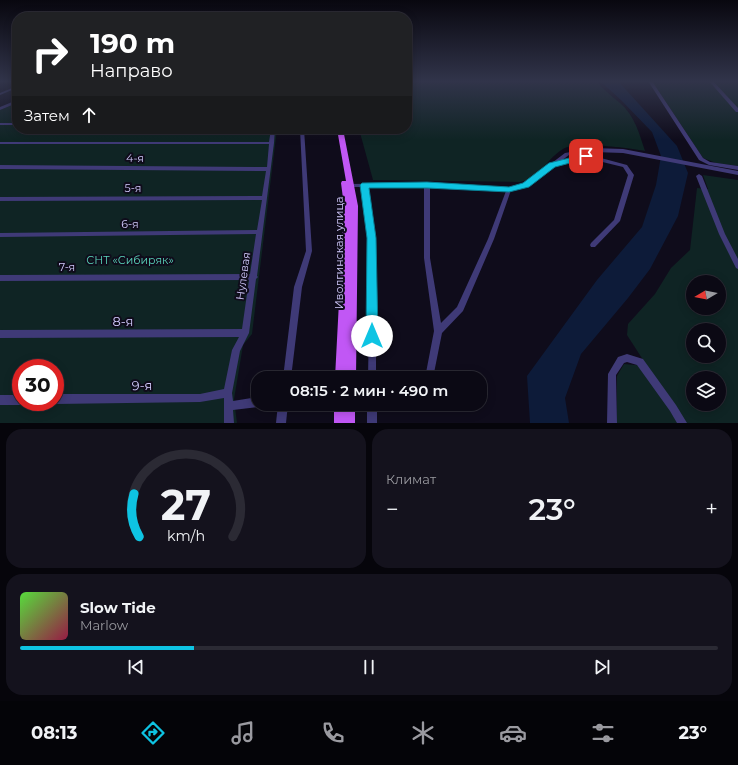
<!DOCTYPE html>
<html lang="ru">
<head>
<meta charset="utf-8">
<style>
	:root { --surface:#0b0914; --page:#14121d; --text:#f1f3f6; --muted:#9a9aa0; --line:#2b2a34; --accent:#0ec4e3 }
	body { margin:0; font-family:Montserrat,sans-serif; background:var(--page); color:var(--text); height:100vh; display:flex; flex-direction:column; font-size:15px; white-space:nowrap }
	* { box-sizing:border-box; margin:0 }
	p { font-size:13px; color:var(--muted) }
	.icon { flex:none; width:22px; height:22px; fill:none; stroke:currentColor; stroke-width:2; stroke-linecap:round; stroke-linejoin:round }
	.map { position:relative; height:423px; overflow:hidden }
	.panel { display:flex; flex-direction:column; gap:6px; padding:6px; background:#06050b; flex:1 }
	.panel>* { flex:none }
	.banner { position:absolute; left:12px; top:12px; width:400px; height:122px; border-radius:16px; box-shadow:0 2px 10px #0003,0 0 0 1px var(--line); background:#202124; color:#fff; overflow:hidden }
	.needle { width:26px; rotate:260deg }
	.controls { position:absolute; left:686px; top:275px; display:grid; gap:8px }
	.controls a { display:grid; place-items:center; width:40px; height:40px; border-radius:50%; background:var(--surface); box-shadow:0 2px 10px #0003,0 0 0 1px var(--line); font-size:20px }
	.speed { position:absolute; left:12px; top:359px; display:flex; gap:8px; font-size:20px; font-weight:700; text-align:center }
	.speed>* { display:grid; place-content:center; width:52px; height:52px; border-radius:50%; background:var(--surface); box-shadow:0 2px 10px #0003,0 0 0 1px var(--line); line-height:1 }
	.speed .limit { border:6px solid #d22; background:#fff; color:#111 }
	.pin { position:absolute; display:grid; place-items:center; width:34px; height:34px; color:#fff; margin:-17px; border-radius:8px; box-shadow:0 2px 6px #0006 }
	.me { position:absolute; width:44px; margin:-22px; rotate:0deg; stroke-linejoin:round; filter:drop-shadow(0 0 3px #0008) }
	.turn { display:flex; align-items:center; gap:14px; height:84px; padding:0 12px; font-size:18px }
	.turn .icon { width:52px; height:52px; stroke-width:2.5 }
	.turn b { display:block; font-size:28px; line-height:34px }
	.then { display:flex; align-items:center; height:38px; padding:0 12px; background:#0003; gap:8px; font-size:15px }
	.big { font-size:30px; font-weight:600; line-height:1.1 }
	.panel .tile { flex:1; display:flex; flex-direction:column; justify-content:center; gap:6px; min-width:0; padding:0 14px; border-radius:16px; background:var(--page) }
	.panel .dial { align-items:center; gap:0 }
	.dial svg { height:104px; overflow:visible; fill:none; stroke:var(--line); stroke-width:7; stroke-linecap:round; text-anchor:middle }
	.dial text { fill:var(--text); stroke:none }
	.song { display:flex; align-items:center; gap:12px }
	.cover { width:48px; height:48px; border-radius:6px; background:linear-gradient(135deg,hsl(110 70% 55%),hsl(340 70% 35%)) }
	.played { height:4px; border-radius:2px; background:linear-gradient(90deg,var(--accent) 25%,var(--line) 25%) }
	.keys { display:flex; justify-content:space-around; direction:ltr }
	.heat { display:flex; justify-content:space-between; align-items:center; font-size:22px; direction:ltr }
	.panel .tiles { flex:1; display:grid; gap:6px; grid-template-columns:1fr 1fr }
	.tile:last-child { grid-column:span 2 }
	.trip { position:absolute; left:251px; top:371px; width:236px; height:40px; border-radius:16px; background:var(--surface); box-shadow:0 2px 10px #0003,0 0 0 1px var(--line); font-weight:600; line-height:40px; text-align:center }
	.tab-bar { display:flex; height:64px; justify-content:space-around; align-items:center; background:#040408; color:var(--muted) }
	.tab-bar .icon { width:28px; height:28px }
	.tab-bar .selected { color:var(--accent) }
	.tab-bar b { font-size:18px; color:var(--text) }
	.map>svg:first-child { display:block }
</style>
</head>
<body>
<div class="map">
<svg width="738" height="423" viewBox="0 0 738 423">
	<rect width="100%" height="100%" fill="#0f0c1b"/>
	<g fill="#0f2424" fill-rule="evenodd">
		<path d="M407,81h190c6,9 15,15 23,22 15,13 19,30 25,48 -16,-3 -70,-10 -82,-2 -17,10 -22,29 -43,33l-147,-2 -14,-51h48z"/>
		<path d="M652,81h86v85l-22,-3 -13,-5z"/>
		<path d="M17,103v26h260l-25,205 -9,11 -9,54 3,24h-237v-313zM21,368h34v34h-34z"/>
		<path d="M703,175l35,5v243h-121v-47l7,-12 23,2 -20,-31 1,-11 27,-30 16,-26 19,-18 7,-62 11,1zM693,282h26v26h-26zM693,330h26v26h-26zM693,378h26v26h-26z"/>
	</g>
	<path fill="#0d1b39" d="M600,81h18l59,65 11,27 -10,43 -28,53 -22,29 -47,56 -16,44 4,25h-39l-3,-47 70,-96 45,-53 14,-42 5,-29 -9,-24 -31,-32z"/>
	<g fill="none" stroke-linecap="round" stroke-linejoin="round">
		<g fill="#3f3a77" fill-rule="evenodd">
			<path d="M648,81h4l51,77 7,4 28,4v4l-29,-5 -10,-5z"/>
			<path d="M709,81h4l25,27v4h-2z"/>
			<path d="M17,86v2l-17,7v-2z"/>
			<path d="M17,100v3l-17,7v-3z"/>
			<rect x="0" y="123" width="17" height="2"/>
			<path d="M271,129h4l-1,14 -17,133 1,1 -2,2 -7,54 -9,18 -8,42 1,8 25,-4v7h4l-1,1 -3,2 -25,3 1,13h-10v-25l-24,4 -145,2 -3,-2h3v-8h145l24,-5 8,-39 7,-13 -239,1v-8l242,-1 7,-49 -249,1v-6l250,-1 6,-40 -256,3v-4l257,-3 5,-30 -262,1v-4l262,-1 4,-25 -266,-2v-4l267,2 2,-23h-269v-2h269z"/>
			<path d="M300,129h4l8,122 -10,36 -11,91h-8l11,-91 12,-36z"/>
			<path d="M593,148l30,1 115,22v4l-115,-22 -30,-1 -24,3 -8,6 25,-7 41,11 7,10 -14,46 -25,26h-4l-1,-2 1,-2 23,-23 14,-45 -5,-8 -37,-9 -31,7 -27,21 -17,4 -17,49 -31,72 -21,22 -9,45h-8l9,-47 -10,-73v-71h-56l8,78v113h-8l2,-113 -8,-78h-11l-3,-2 1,-1 78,-1 82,4 15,-3 41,-31zM430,187l76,4 -18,48 -31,68 -16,16 -11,-65z"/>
			<path d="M699,174l3,2 23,58 13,25v10l-2,-1 -17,-34 -23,-58z"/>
			<path d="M627,354l16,5 33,46 11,18h-10l-7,-12 -33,-46 -10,-3 -3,1 -8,12 1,48h-10l1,-49 10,-17z"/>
			<path d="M0,395h21v7h4l-4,3h-21z"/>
			<path d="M278,404h10l-2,19h-10z"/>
			<rect x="367" y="404" width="10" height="19"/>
		</g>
		<g fill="#c157f5" fill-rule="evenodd">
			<path d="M337,129h6l15,77 -2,172h-21l9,-172 -3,-23 1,-2h4z"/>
			<rect x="334" y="404" width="21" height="19"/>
		</g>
	</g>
	<linearGradient id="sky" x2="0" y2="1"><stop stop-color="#08070f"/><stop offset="0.58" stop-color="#31344a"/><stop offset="1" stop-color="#31344a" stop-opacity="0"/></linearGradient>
	<rect width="738" height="140" fill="url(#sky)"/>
	<path fill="#0ec4e3" stroke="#097f94" d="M586,154l4,2 -1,2 -34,9 -26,20 -20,5 -82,-4h-58l7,50 2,98 -1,4 -5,1 -4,-1 -2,-4 1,-98 -7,-53 2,-2 65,-1 82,5 14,-4 26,-20z"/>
	<g text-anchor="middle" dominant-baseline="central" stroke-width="4" stroke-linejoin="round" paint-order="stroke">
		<g font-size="11" fill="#d1c9fc" stroke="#0f0c1b">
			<text transform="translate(135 158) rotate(1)">4-я</text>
			<text x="133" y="188">5-я</text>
			<text x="130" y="224">6-я</text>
			<text transform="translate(339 253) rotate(-90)">Иволгинская улица</text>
			<text x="67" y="267">7-я</text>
			<text transform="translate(243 276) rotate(-82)">Нулевая</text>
		</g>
		<g font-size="11" fill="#5bd6bc" stroke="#0f0c1b">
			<text x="130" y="260">СНТ «Сибиряк»</text>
		</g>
		<g font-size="13" fill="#d1c9fc" stroke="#0f0c1b">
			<text x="123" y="321">8-я</text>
			<text transform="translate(142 385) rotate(-1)">9-я</text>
		</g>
	</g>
</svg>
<div class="controls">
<a><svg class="needle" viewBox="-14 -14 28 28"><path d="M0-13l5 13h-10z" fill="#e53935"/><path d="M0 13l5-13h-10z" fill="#9a9aa0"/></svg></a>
<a><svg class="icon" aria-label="search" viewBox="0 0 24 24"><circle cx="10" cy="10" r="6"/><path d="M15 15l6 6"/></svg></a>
<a><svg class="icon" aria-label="layers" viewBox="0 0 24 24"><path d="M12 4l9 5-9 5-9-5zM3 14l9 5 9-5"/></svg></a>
</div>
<div class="speed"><div class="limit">30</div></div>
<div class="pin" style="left:586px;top:156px;background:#d93025"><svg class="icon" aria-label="arrive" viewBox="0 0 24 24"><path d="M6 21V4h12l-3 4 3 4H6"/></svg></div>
<svg class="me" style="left:372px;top:336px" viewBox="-20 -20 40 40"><circle r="19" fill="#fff"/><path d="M0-13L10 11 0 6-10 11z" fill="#0ec4e3"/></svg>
<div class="trip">08:15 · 2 мин · 490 m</div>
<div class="banner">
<div class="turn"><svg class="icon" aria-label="right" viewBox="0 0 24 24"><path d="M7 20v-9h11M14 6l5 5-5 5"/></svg><div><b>190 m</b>Направо</div></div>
<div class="then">Затем<svg class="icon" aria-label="ahead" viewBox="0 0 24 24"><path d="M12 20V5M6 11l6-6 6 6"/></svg></div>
</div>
</div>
<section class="panel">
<div class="tiles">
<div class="tile dial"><svg viewBox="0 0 100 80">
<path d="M14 69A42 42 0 1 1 86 69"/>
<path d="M14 69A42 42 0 0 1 10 36" stroke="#0ec4e3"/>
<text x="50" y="56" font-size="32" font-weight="700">27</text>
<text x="50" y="72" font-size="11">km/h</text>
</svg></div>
<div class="tile"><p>Климат</p>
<div class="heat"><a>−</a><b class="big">23°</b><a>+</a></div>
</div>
<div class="tile">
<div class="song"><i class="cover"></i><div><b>Slow Tide</b><p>Marlow</p></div></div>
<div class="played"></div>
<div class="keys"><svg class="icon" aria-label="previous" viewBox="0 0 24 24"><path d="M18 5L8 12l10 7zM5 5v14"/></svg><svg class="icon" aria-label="pause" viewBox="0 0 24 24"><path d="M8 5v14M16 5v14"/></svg><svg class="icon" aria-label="next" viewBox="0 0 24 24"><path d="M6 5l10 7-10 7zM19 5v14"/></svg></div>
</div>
</div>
</section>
<nav class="tab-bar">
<b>08:13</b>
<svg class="icon selected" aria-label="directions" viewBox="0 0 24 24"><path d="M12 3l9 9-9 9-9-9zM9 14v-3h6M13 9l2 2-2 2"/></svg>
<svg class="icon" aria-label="music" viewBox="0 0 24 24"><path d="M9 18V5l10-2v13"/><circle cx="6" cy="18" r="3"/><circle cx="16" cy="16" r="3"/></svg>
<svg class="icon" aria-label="phone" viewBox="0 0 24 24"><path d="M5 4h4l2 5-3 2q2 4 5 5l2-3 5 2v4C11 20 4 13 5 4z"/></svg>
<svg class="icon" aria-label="climate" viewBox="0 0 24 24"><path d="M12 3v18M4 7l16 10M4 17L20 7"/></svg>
<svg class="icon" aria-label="car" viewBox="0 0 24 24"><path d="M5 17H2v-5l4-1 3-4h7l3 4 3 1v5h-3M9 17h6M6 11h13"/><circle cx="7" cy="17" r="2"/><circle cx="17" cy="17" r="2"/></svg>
<svg class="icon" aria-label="filters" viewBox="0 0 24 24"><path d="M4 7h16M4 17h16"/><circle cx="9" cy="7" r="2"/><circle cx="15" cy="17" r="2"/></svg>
<b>23°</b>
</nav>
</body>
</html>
